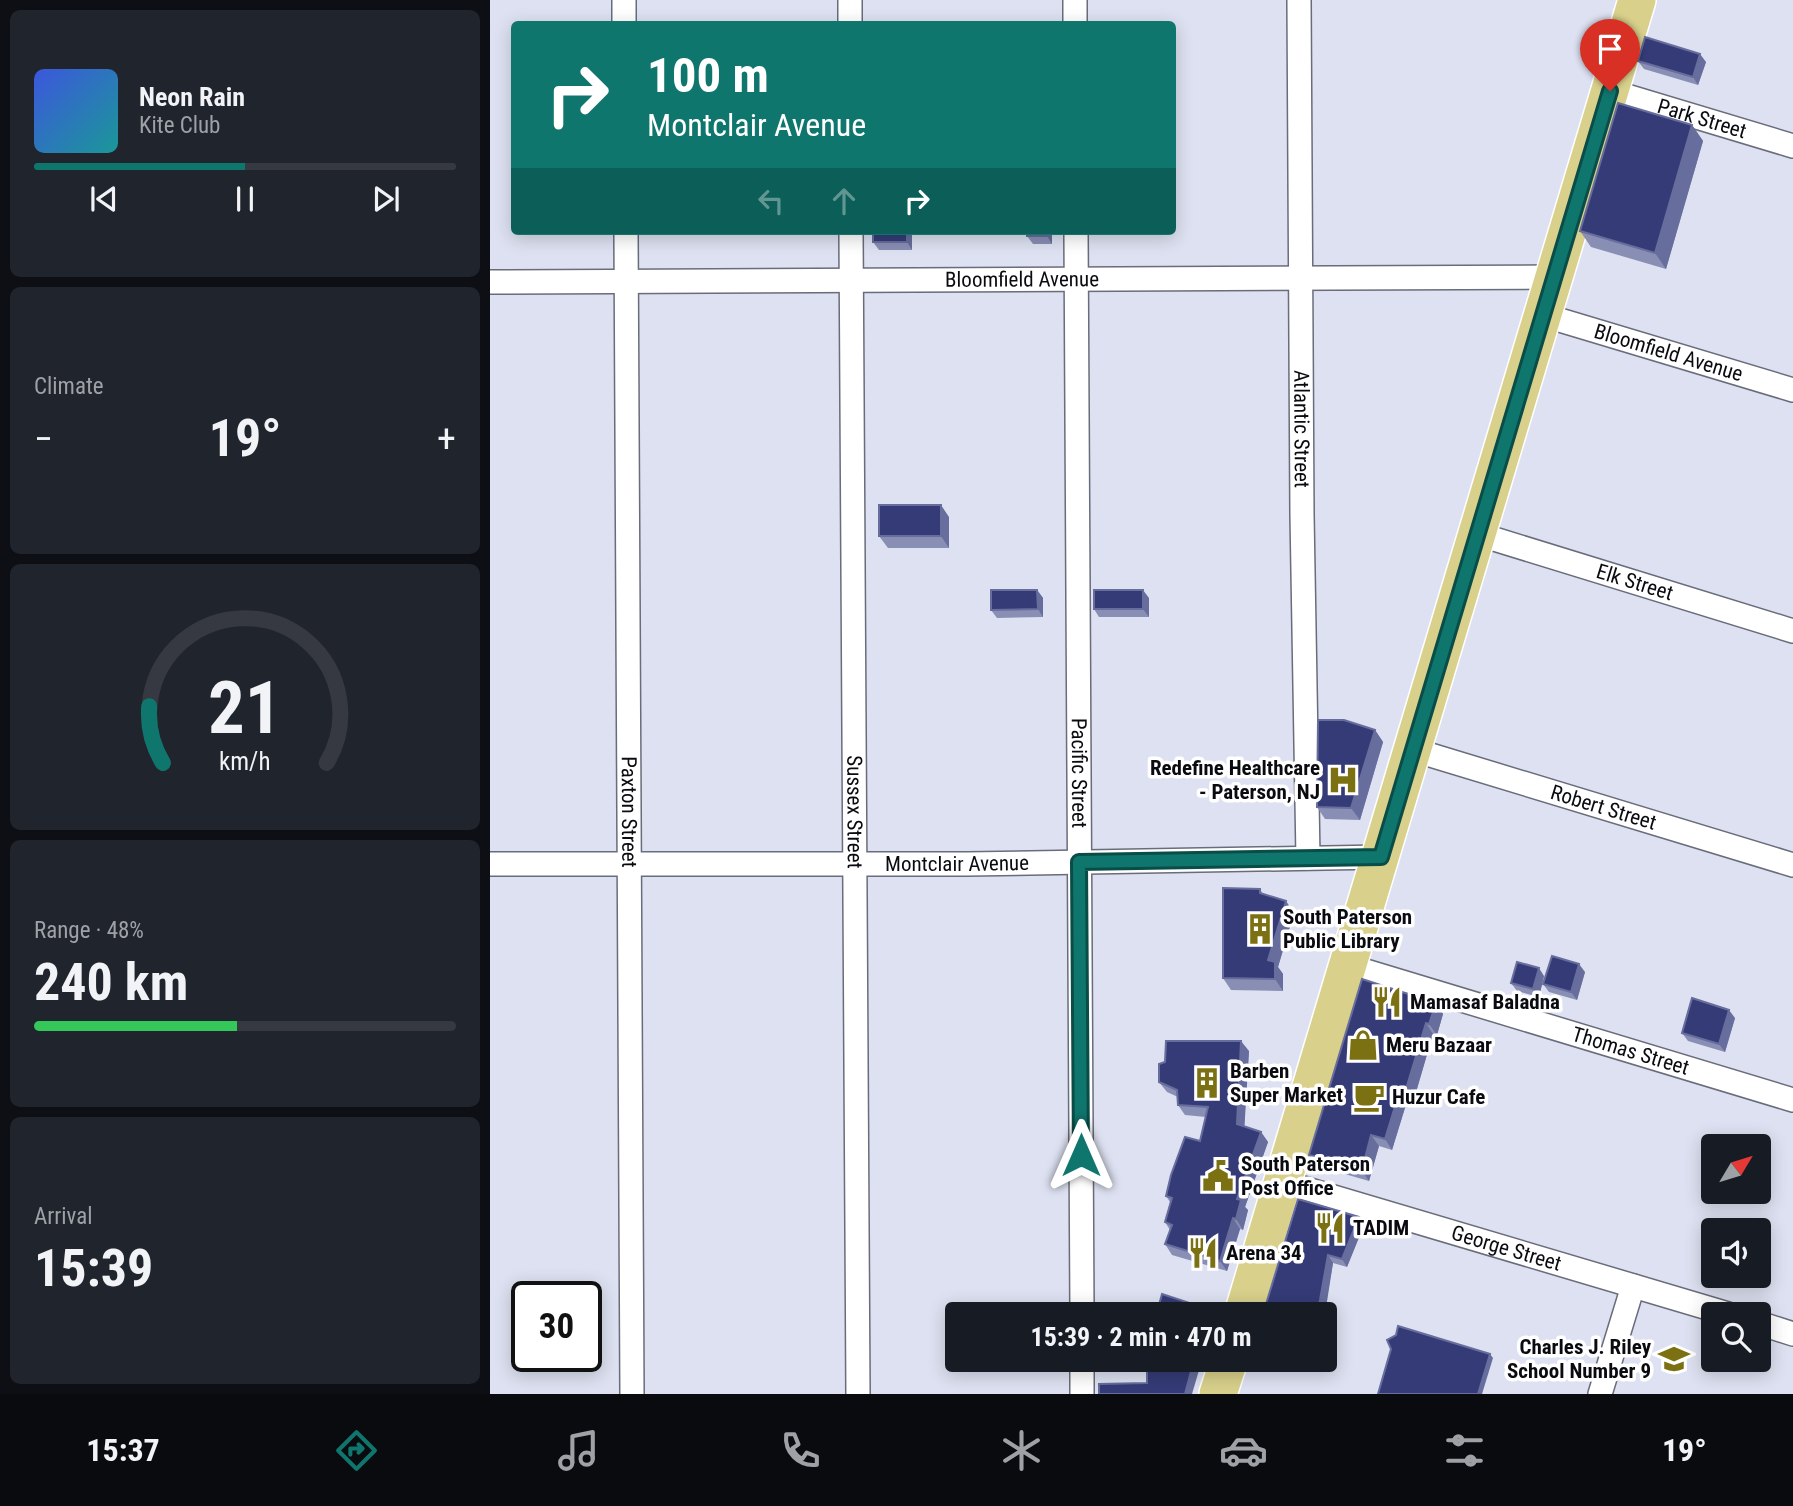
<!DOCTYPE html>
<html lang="en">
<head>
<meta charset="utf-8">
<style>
	:root { --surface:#171b24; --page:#20242c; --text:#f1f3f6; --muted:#9ea1a6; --line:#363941; --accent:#0f766e }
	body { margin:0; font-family:"Roboto Condensed",sans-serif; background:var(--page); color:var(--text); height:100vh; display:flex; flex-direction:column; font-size:26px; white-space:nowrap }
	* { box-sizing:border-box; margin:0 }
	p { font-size:23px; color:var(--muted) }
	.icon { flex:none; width:38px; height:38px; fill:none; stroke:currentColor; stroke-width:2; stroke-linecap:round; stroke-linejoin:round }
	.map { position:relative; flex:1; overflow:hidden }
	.side { display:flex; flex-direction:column; gap:10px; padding:10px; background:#0d0f14; width:490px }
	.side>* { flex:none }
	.top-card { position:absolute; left:21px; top:21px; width:665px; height:214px; border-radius:7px; box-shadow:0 4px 18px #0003; background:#0f766e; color:#fff; overflow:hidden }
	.needle { width:46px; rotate:52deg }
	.fabs { position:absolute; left:1211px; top:1134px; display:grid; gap:14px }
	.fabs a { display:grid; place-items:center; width:70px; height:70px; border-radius:7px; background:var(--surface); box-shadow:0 4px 18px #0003; font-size:35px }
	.speed { position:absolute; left:21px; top:1281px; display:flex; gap:14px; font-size:35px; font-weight:700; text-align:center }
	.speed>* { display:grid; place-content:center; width:91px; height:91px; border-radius:50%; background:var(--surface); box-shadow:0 4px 18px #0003; line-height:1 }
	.speed .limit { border:4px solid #111; border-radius:10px; background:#fff; color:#111 }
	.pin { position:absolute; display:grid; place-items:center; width:60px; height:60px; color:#fff; margin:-72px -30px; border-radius:50% 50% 50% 0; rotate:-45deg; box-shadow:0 0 7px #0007 }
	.pin .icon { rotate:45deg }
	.me { position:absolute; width:77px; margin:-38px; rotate:0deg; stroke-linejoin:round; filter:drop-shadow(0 0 5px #0008) }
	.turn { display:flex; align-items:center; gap:24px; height:147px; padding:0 21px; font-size:32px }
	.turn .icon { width:91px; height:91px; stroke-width:2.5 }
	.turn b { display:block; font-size:49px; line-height:60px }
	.lanes { display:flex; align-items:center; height:66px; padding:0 21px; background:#0003; justify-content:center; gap:35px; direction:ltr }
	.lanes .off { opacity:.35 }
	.big { font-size:52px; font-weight:700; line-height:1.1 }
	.side .widget { flex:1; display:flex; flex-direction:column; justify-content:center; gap:10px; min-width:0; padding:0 24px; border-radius:10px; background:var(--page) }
	.side .dial { align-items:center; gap:0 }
	.dial svg { height:182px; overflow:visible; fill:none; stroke:var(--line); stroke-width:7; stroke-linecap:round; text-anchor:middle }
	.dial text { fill:var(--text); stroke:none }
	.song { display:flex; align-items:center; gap:21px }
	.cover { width:84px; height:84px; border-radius:10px; background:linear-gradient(135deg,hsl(230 70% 55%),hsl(180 70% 35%)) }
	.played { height:7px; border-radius:4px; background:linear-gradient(90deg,var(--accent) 50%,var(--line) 50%) }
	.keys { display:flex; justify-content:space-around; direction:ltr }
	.heat { display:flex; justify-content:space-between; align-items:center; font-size:38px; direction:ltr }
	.charge { height:10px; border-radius:5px; background:linear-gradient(90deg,#34c759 48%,var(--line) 0) }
	.trip { position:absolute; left:455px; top:1302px; width:392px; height:70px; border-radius:7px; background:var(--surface); box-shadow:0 4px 18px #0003; font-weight:700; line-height:70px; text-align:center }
	.tab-bar { display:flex; height:112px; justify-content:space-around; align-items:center; background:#090b0e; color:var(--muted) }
	.tab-bar .icon { width:49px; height:49px }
	.tab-bar .current { color:var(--accent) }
	.tab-bar b { font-size:32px; color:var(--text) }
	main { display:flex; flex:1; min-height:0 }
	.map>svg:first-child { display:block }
</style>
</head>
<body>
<main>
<section class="side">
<div class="widget">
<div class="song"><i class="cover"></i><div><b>Neon Rain</b><p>Kite Club</p></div></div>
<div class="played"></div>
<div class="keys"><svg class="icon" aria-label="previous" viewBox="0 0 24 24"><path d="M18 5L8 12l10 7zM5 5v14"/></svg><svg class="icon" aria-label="pause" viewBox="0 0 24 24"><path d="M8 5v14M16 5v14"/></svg><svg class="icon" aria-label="next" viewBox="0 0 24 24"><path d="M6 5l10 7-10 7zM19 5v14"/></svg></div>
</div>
<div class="widget"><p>Climate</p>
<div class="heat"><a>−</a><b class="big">19°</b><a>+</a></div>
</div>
<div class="widget dial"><svg viewBox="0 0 100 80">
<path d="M14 69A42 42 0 1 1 86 69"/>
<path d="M14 69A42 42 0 0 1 8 44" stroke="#0f766e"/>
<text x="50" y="56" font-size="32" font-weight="700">21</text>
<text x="50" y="72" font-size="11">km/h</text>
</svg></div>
<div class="widget"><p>Range · 48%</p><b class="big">240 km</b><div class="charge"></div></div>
<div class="widget"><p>Arrival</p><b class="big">15:39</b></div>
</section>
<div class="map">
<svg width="1303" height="1394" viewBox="0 0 1303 1394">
	<rect width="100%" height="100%" fill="#dde1f1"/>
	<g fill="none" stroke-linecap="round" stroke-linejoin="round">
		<defs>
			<g id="minor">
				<path d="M134,0v24"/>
				<path d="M360,0v24"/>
				<path d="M585,0v24"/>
				<path id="s1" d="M809,0l3,514 6,344"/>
				<path id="s2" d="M1120,91l183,55"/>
				<path id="s3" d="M136,231l6,1163"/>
				<path id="s4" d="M361,231l7,1163"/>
				<path id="s5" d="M586,231l6,1083"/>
				<path id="s6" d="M0,282l1064,-5"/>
				<path id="s7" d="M1053,315l250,75"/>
				<path id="s8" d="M988,534l315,97"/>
				<path id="s9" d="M924,750l379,115"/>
				<path id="s10" d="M0,864h477l415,-7"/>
				<path id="s11" d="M859,966l444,134"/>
				<path id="s12" d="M793,1182l445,132"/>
				<path d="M1269,1323l34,11"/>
				<path d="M592,1360v34"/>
				<path d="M1110,1394l33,-108"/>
			</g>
			<g id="primary">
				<path d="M753,1314l394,-1314"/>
				<path d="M728,1394l11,-34"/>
			</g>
		</defs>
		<use href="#minor" stroke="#696c7a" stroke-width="26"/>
		<use href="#primary" stroke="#fff" stroke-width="40"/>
		<use href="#minor" stroke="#fff" stroke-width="23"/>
		<use href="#primary" stroke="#d8d08b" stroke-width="37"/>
	</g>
	<g fill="#898eb4">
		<path d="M1148,61l68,1 -8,23 -54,-16z"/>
		<path d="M1202,125l11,16 -37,128 -75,-22 -11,-16z"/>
		<path d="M422,231v19h-33l-6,-8z"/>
		<path d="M537,231h25v13h-19l-6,-8z"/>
		<path d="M459,517v31h-61l-9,-12z"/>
		<path d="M547,590l6,8v19l-46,1 -6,-8z"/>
		<path d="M659,598v19h-50l-5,-8z"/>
		<path d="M885,730l8,12 -23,78 -35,-1 -8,-12z"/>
		<path d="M770,889l3,5 31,19 -16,54 5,7v17l-52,-1 -8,-12z"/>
		<path d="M1095,972l-8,28 -28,-8 -6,-8z"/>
		<path d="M1054,976l-5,21 -22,-6 -6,-8z"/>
		<path d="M946,1003l7,11 -6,21 -4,-1 -19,65 -6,-1 -16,52 -13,-4 -10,35 -52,-15 -8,-11z"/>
		<path d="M1245,1018l-10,34 -37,-11 -6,-8z"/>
		<path d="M759,1051l-5,75 17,6 7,10 -23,65 3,3 -5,20 -3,-1 -13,42 -55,-16 -7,-11 5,-14 -5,-8 5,-20 -4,-6 34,-55 6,-24 -21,-2 -7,-10v-8l-11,-5 -8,-10z"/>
		<path d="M869,1217l5,8 -17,42 -14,-4 -9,51h-61z"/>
	</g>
	<g fill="#676d9c">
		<path d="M1210,54l6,8 -8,23 -5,-8z"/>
		<path d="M1202,125l11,16 -37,128 -11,-16z"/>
		<path d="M417,231h5v19l-5,-8z"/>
		<path d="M557,231h5v13l-5,-8z"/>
		<path d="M451,505l8,12v31l-8,-12z"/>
		<path d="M547,590l6,8v19l-5,-8z"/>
		<path d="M653,590l6,8v19l-6,-8z"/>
		<path d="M885,730l8,12 -23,78 -9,-12z"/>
		<path d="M796,901l8,12 -16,54 5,7v17l-8,-12 -7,-19z"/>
		<path d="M1089,964l6,8 -8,28 -6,-8z"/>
		<path d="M1049,968l5,8 -5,21 -6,-8z"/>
		<path d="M946,1003l7,11 -6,21 -8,-11z"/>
		<path d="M1239,1010l6,8 -10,34 -6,-8z"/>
		<path d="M936,1023l7,11 -19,65 -8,-10z"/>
		<path d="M751,1041l8,10 -5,83 -7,-10z"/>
		<path d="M911,1087l7,11 -16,52 -7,-11z"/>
		<path d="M771,1132l7,10 -23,65 3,3 -5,20 -7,-11 1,-20z"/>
		<path d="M881,1135l8,11 -10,35 -7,-11z"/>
		<path d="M869,1217l5,8 -17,42 -5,-8z"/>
		<path d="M743,1218l7,11 -13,42 -7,-10z"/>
		<path d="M838,1255l5,8 -7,45 -2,6h-8z"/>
		<path d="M1000,1354l3,4 -11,36h-4z"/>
		<path d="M704,1360h8l-10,34h-7z"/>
	</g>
	<g fill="#353b77" stroke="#676d9c" stroke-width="2">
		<path d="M1155,37l55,17 -7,23 -55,-16z"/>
		<path d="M1128,103l74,22 -37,128 -75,-22z"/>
		<rect x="383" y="231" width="34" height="11"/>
		<rect x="537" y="231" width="20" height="5"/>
		<rect x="389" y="505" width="62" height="31"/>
		<path d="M501,590h46l1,19 -47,1z"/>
		<rect x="604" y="590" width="49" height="19"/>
		<path d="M828,720h26l31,10 -24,78 -34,-1z"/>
		<path d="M733,888l37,1v4l26,8 -18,59 7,2v17l-52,-1z"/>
		<path d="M1062,956l27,8 -8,28 -28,-8z"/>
		<path d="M1027,962l22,6 -6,21 -22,-6z"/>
		<path d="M872,979l74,24 -7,21 -3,-1 -20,66 -5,-2 -16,52 -14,-4 -9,35 -53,-15z"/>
		<path d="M1202,998l37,12 -10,34 -37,-11z"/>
		<path d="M676,1041h75l-4,83 24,8 -24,67 4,1 -5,19 -3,-1 -13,43 -55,-17 7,-19 -7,-3 7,-24 -6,-2 5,-21 14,-38 15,4 8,-34 -30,-2 -1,-15 -18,-8v-18l6,-2z"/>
		<path d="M808,1199l61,18 -17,42 -14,-4 -8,45 -4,14h-53z"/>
		<path d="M672,1294l46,15 -2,5h-77l22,-1 3,-9 5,1z"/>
		<path d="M908,1326l92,28 -12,40h-100l13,-45 -4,-9 9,-5z"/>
		<path d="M657,1360h47l-9,34h-86v-10l48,-1z"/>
	</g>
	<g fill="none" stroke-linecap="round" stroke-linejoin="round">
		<defs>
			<path id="route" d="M591,1155l-2,-293 302,-5 229,-766"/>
		</defs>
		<use href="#route" stroke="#0a4d48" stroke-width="18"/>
		<use href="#route" stroke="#0f766e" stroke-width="12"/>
	</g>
	<defs>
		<symbol id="hospital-bare" viewBox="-9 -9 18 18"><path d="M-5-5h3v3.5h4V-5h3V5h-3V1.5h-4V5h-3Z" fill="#7c7112" stroke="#fff" stroke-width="2.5" paint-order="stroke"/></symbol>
		<symbol id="building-bare" viewBox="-9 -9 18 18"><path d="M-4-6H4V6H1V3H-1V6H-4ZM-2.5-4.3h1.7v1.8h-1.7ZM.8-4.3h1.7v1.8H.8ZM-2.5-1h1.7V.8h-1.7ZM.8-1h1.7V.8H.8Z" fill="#7c7112" stroke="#fff" stroke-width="2.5" paint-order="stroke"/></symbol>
		<symbol id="restaurant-bare" viewBox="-9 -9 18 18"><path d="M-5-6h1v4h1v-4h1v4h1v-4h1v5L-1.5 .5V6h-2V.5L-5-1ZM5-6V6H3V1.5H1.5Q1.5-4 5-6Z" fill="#7c7112" stroke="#fff" stroke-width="2.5" paint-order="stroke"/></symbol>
		<symbol id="shop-bare" viewBox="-9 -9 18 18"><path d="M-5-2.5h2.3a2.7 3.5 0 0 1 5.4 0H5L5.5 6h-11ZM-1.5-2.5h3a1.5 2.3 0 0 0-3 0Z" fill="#7c7112" stroke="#fff" stroke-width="2.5" paint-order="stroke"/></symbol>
		<symbol id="cafe-bare" viewBox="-9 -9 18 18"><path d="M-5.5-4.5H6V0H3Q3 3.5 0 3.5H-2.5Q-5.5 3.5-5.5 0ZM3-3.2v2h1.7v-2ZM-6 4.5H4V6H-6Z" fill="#7c7112" stroke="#fff" stroke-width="2.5" paint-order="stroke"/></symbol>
		<symbol id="civic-bare" viewBox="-9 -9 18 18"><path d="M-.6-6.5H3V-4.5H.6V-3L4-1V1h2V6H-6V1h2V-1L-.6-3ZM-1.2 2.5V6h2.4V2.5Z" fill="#7c7112" stroke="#fff" stroke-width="2.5" paint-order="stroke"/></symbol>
		<symbol id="school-bare" viewBox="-9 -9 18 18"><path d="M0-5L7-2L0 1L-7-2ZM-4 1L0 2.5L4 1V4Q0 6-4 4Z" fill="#7c7112" stroke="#fff" stroke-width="2.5" paint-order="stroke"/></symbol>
	</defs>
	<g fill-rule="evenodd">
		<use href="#hospital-bare" x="831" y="758" width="44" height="44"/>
		<use href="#building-bare" x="748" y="907" width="44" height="44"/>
		<use href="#restaurant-bare" x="875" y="980" width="44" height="44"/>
		<use href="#shop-bare" x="851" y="1023" width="44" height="44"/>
		<use href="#building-bare" x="695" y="1061" width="44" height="44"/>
		<use href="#cafe-bare" x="857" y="1075" width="44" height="44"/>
		<use href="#civic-bare" x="706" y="1154" width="44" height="44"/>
		<use href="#restaurant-bare" x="818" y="1206" width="44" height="44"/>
		<use href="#restaurant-bare" x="691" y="1231" width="44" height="44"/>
		<use href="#school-bare" x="1162" y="1337" width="44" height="44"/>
	</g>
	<g text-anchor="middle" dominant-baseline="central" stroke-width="7" stroke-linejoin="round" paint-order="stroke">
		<g font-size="21" fill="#0a0b10" stroke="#fff">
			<text stroke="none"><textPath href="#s2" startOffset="96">Park Street</textPath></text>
			<text stroke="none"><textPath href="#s6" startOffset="532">Bloomfield Avenue</textPath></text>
			<text stroke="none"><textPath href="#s7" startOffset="131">Bloomfield Avenue</textPath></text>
			<text stroke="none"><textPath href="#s1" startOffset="429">Atlantic Street</textPath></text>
			<text stroke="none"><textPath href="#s8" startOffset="164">Elk Street</textPath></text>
			<text stroke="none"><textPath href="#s5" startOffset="542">Pacific Street</textPath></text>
			<text stroke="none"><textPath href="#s9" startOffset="198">Robert Street</textPath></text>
			<text stroke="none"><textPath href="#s3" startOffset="581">Paxton Street</textPath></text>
			<text stroke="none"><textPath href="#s4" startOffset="581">Sussex Street</textPath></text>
			<text stroke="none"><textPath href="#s10" startOffset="467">Montclair Avenue</textPath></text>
			<text stroke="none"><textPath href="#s11" startOffset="294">Thomas Street</textPath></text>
			<text stroke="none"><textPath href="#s12" startOffset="233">George Street</textPath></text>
		</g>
		<g font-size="21" font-weight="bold" fill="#0a0b10" stroke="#fff" text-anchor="start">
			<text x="830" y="768" text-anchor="end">Redefine Healthcare<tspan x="830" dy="24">- Paterson, NJ</tspan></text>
			<text x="793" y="917">South Paterson<tspan x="793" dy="24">Public Library</tspan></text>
			<text x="920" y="1002">Mamasaf Baladna</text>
			<text x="896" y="1045">Meru Bazaar</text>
			<text x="740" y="1071">Barben<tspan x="740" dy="24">Super Market</tspan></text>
			<text x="902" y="1097">Huzur Cafe</text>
			<text x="751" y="1164">South Paterson<tspan x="751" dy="24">Post Office</tspan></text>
			<text x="863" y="1228">TADIM</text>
			<text x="736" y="1253">Arena 34</text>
			<text x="1161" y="1347" text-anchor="end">Charles J. Riley<tspan x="1161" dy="24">School Number 9</tspan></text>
		</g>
	</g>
</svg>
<div class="fabs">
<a><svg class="needle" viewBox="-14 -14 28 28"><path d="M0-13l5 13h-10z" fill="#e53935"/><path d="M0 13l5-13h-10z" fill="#9ea1a6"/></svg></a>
<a><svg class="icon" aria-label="sound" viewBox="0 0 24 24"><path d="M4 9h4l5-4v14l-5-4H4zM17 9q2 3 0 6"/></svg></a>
<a><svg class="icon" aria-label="search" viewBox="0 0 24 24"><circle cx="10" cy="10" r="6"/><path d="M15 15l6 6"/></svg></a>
</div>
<div class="speed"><div class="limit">30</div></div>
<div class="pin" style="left:1120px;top:91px;background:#d93025"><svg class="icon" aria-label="arrive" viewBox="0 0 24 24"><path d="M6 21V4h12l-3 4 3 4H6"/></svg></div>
<svg class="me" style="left:591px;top:1155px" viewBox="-20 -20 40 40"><path d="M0-17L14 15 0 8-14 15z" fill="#0f766e" stroke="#fff" stroke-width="4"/></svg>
<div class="trip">15:39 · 2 min · 470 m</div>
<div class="top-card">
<div class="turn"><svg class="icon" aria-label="right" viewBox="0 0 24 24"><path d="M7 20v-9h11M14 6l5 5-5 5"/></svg><div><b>100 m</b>Montclair Avenue</div></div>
<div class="lanes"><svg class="icon off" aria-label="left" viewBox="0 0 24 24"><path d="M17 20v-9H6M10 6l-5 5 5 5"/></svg><svg class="icon off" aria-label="ahead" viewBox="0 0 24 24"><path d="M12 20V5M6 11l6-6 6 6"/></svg><svg class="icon" aria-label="right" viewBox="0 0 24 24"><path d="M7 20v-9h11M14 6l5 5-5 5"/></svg></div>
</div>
</div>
</main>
<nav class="tab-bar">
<b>15:37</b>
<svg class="icon current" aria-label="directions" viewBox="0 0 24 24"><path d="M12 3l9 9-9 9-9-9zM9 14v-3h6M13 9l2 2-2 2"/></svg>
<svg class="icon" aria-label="music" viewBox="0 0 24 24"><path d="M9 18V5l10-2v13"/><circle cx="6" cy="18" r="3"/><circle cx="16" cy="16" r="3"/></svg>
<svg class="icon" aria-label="phone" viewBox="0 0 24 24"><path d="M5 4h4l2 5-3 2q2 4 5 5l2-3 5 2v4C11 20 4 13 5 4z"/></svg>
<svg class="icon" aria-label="climate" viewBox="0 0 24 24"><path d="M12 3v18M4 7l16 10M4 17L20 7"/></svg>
<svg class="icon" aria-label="car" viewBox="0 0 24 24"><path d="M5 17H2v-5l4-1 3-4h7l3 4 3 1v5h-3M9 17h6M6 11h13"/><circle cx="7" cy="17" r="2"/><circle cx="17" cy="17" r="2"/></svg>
<svg class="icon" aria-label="filters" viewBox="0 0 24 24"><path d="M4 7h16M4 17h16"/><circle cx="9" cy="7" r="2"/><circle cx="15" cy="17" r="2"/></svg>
<b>19°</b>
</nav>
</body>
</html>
